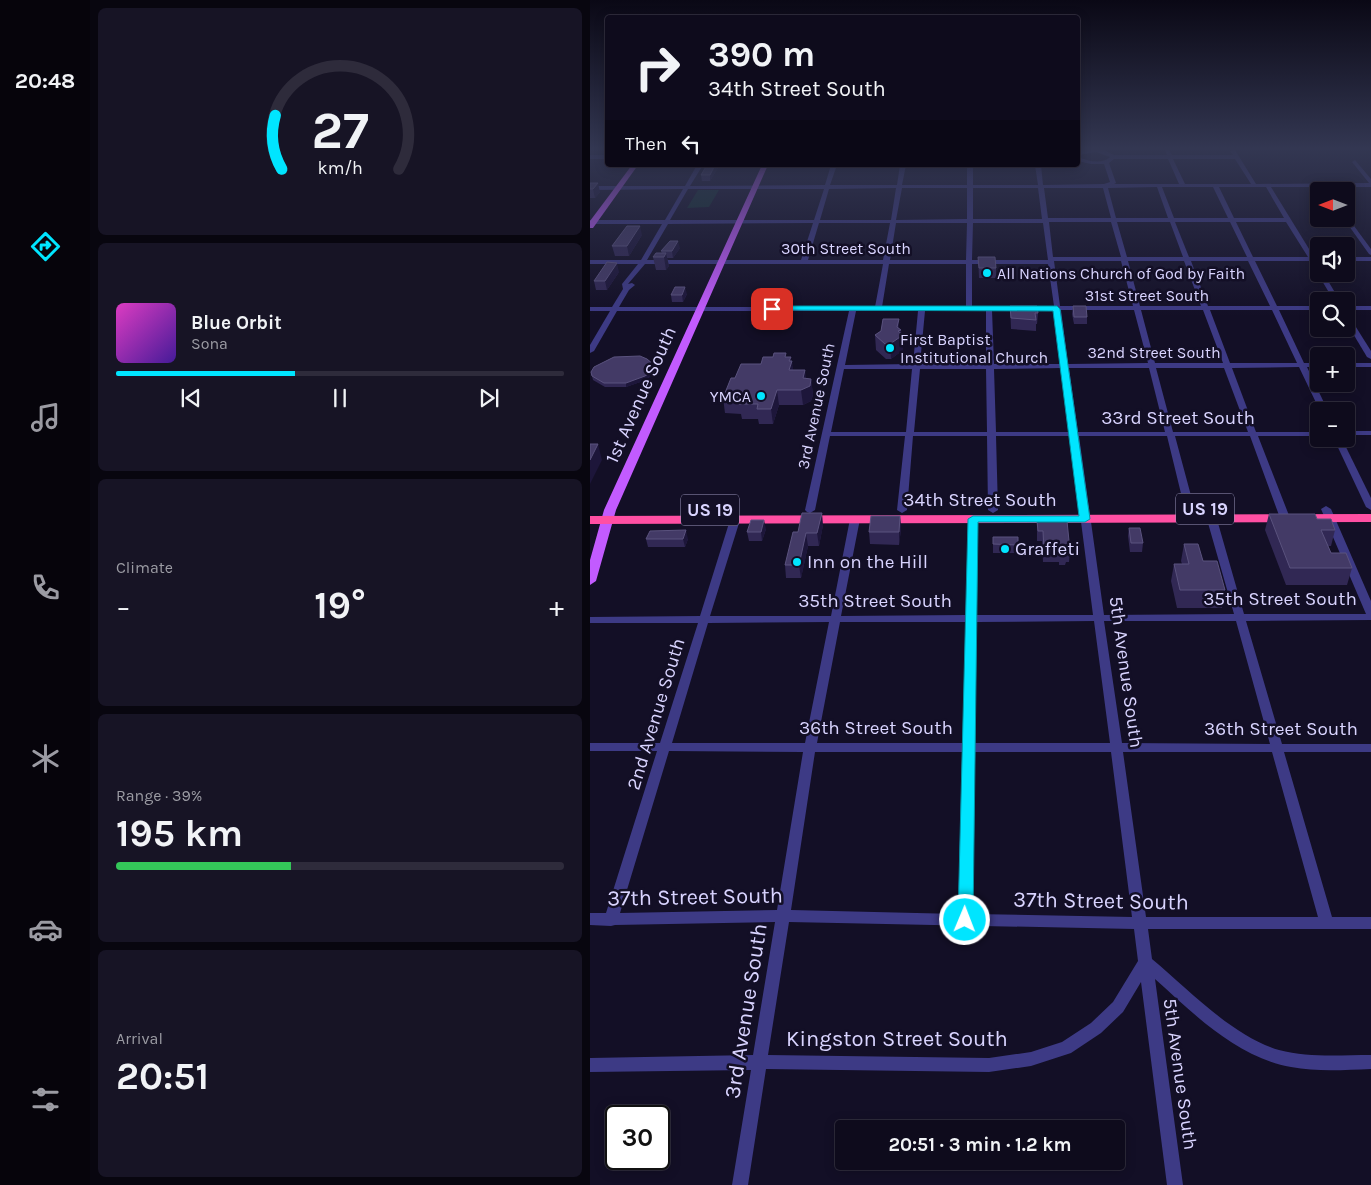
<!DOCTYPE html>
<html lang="en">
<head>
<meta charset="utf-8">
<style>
	:root { --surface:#0e0b1c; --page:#171425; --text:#f1f3f6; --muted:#9b9ba3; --line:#2e2b3b; --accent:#00e5ff }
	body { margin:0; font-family:Karla,sans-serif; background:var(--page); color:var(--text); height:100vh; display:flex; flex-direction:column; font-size:19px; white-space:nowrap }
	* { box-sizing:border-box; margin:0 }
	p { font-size:16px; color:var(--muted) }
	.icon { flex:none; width:28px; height:28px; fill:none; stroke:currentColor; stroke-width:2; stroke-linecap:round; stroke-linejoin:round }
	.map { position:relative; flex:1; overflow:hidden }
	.side { display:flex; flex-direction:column; gap:8px; padding:8px; background:#08060f; width:500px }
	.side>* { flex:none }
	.top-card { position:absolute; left:15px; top:15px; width:475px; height:152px; border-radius:5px; box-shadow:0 2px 12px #0003,0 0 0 1px var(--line); background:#0e0b1c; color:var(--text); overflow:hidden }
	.needle { width:32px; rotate:270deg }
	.tools { position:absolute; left:720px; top:182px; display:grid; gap:10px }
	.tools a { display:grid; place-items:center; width:45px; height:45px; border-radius:5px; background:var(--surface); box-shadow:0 2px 12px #0003,0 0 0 1px var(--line); font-size:25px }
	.speed { position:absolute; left:15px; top:1105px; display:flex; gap:10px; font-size:25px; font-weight:700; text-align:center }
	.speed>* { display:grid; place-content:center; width:65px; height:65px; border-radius:50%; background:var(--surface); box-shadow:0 2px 12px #0003,0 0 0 1px var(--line); line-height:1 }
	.speed .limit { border:2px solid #111; border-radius:8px; background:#fff; color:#111 }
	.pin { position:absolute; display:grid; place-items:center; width:42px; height:42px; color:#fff; margin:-21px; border-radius:10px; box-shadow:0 2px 8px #0006 }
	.me { position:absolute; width:55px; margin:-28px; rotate:1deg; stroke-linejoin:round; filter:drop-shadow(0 0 4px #0008) }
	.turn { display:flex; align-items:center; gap:18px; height:105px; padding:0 20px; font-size:22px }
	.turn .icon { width:65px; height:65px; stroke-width:2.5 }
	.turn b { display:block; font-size:35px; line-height:42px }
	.then { display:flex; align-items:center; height:48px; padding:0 20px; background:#0003; gap:10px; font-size:19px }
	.big { font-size:38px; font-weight:700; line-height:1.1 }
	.side .widget { flex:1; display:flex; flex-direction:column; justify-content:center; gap:8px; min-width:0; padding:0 18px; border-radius:8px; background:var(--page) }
	.side .dial { align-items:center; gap:0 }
	.dial svg { height:130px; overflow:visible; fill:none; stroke:var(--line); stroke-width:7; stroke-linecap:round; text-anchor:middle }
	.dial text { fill:var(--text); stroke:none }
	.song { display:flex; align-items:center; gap:15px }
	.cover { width:60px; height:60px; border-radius:8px; background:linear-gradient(135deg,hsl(310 70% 55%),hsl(260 70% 35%)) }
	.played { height:5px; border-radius:2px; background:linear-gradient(90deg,var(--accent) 40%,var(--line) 40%) }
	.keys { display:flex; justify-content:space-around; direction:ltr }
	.heat { display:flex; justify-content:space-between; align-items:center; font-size:28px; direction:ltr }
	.charge { height:8px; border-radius:4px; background:linear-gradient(90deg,#34c759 39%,var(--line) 0) }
	.trip { position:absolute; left:245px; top:1120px; width:290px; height:50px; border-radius:5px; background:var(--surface); box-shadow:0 2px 12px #0003,0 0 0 1px var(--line); font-weight:700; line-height:50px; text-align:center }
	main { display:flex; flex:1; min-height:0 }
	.tabs { display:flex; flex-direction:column; width:90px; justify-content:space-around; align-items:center; background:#06040b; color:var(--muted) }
	.tabs .icon { width:35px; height:35px }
	.tabs .active { color:var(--accent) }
	.tabs b { font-size:22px; color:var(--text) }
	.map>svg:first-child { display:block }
</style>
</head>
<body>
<main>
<nav class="tabs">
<b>20:48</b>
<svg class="icon active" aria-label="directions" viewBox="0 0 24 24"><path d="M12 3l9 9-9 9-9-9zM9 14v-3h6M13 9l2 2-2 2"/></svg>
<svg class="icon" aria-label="music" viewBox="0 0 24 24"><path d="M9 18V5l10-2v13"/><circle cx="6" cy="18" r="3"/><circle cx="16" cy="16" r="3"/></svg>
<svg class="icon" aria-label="phone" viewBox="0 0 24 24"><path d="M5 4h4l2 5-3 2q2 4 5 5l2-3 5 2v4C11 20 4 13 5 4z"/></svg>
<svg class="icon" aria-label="climate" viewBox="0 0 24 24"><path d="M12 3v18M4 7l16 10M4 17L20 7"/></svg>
<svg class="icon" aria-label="car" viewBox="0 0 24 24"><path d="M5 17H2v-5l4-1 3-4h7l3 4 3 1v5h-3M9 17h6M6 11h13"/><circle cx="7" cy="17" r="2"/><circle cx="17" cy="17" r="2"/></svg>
<svg class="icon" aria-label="filters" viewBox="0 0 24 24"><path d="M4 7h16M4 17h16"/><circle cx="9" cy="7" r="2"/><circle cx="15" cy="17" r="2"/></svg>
</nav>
<section class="side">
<div class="widget dial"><svg viewBox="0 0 100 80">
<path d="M14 69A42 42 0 1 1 86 69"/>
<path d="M14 69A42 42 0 0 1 10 36" stroke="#00e5ff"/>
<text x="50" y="56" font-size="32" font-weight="700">27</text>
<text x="50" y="72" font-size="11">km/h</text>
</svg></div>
<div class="widget">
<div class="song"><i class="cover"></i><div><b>Blue Orbit</b><p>Sona</p></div></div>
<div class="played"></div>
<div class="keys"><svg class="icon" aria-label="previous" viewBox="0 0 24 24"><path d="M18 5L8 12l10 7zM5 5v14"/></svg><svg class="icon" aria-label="pause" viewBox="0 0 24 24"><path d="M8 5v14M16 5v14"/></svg><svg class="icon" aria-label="next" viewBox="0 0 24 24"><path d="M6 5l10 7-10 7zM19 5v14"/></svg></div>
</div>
<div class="widget"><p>Climate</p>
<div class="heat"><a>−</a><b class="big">19°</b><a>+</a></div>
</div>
<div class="widget"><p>Range · 39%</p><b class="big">195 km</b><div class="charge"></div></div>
<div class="widget"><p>Arrival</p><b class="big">20:51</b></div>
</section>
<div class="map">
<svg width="781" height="1185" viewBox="0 0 781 1185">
	<rect width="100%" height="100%" fill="#130f26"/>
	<path fill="#12302f" d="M108,190h21l-10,17 -22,1z"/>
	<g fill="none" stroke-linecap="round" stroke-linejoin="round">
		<g fill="#3d3a85" fill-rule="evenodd">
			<path d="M493,150h21l10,5h53l-2,-5h4l3,5h61l-3,-4 5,-1 21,34 113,-1 -17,-21 3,-2 16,19v8h-100l43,70h5v4h-3l3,4v9h5l16,27h-6l-16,-27 1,-1 -9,-12h-55l22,45h42v4h-40l25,53h15v4h-12l21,44h-8l-21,-44 -67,1 24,64h63v4h-61l32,82 -2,2h-6l-2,-2 -30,-82h-75l22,82 -5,3 -5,-3 -20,-82h-88l25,179 130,-1 -30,-105 5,-3 5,3 30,105h122l-45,-105 5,-3 5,3 40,92v19l-125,1 36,123h89v8h-87l48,165h39v12h-223l4,30c37,31 80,77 127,91 30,8 62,5 92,5v14c-27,1 -54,3 -80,-2 -55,-10 -97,-53 -136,-88l28,206h-16l-26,-203 -18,30 -22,21 -30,20 -40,13 -42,6 -223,-3 -18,116h-16l19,-115 -161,2v-14l163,-3 22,-133 -160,3 -4,1 -21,-1v-12h16l51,-162h-67v-8h70l38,-120h-108v-6l110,-1 30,-96 5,-3 5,3 -30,96h121l19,-97 5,-3 5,3 -19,97 125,-1 2,-96 5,-3 5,3 -2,96h117l-23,-179h-74l2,74 -5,3 -5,-3 -1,-74h-74l-6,74 -5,3 -5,-3 8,-74h-75l-15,74 -5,3 -3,-1 -2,-2 44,-199h-232l-23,40 -4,2v-8l20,-34h-20v-4h22l11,-18 -1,-5 16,-20h-48v-4h51l21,-36h-72v-4h75l18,-31 -93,1v-4h95l12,-21h6l-13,21 135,-1 6,-20h6l-7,20h67l3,-20h6l-4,20h65v-20h6v20h65l-3,-20h6l2,20 61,-1 6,-2 -6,-18h-13l-13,-3v-4c11,4 23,8 32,0l-14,-5 -18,3v-3zM524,159h54l11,25h-65l2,-1 -7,-20zM583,159h62l16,25h-66zM567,187l11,31h-52l-8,-30zM572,187h51l15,31h-54zM629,187h47l18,31h-50zM306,188l-5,32h-71l9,-31zM312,188h65v31l-71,1zM383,188h65l4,31h-69zM454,188h59l8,30h-63zM98,189h136l-10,31h-144zM459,222h62l10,35h-68zM527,222h53l13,35h-56zM585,222h55l17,35h-58zM646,222h50l22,35h-55zM223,223l-12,37h-154l21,-36zM229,223h71l-7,37h-75zM306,223h71l-1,37h-76zM383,223h70l5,37h-76zM464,261h67l12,45h-73zM538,261h56l17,45h-61zM601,261h57l22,45h-62zM55,264h238l-8,43h-256l10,-17 6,-5 -3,-2 -4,1zM299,264h77v42l-84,1zM382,264h76l6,42h-82zM396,310v54h-66l5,-53zM402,310h62l7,54h-67zM471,310h73l14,53 -80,1zM551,310h62l20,53h-68zM620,310h62l25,53h-67zM266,311h62l-5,53 -68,1zM472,368l8,64h-74l-2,-63zM479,368h80l16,64h-87zM566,368h68l24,64h-75zM254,369h68l-6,63h-75zM330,369h66l1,63h-73zM504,621l16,122h-136l2,-121zM514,621h132l34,123 -148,-1zM239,622l-24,121h-133l36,-120zM250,622h126l-3,121h-146zM79,751l134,1 -26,158 -157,3zM225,752h147l-4,162 -167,-4zM384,752h137l21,165 -160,-3zM533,752h149l46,165h-172zM199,922l345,7 4,32 -25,41 -22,21 -29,19 -31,10 -42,6 -221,-3z"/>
			<rect x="0" y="155" width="18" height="4"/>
			<path d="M756,215l25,34v6l-2,-1 -25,-35h2z"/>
			<rect x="756" y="257" width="25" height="4"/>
			<rect x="756" y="306" width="25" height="4"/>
			<path d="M756,314l3,2 22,35v8l-4,-2 -21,-35z"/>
			<rect x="756" y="363" width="25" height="4"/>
			<rect x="756" y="431" width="25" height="4"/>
			<path d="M744,439h8l29,59v12l-5,-3z"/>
		</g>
		<g fill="#c25bff" fill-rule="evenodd">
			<path d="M42,165h6l-45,63h-3v-7z"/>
			<path d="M172,165h6l-152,345 -20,71 -6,4v-25l14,-50z"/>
		</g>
		<path fill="#ff4fa3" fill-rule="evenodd" d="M781,514v8l-781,2v-8z"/>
	</g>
	<g fill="#312854">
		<path d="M117,165l12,1 -9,15h-8l-1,-6z"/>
		<path d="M0,183l10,9 -5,6h-5z"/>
		<path d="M52,235l-13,21h-14l-3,-10z"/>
		<path d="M90,248l-7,10h-6l2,8 -3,4h-10l-3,-13 9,-4 -1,-2z"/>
		<path d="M388,257l18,11v10h-17z"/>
		<path d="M29,272l-12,18h-11l-2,-9z"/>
		<path d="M97,294l-4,8h-11l-1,-7z"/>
		<path d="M420,306l28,7 -1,11h-1v7l-25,-2z"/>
		<path d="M483,306l14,11v7h-13l-2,-10z"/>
		<path d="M309,319v10l2,1 2,20 -12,9h-5l-10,-9 -1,-15z"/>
		<path d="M196,357l5,4 2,9 13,9h5l2,16 -2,6 -8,4h-24l-6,19h-14l-1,-5h-16l-1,-5 -16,-1 -2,-15 38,-34z"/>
		<path d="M64,368l-2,7 -6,5 -20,7h-21l-12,-7 -2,-8z"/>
		<path d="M679,514l48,5 18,11 -4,16h-3l3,7 21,15 -5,17h-61l-21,-55z"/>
		<path d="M310,516l1,13 -2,16 -29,-1 -1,-12z"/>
		<path d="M447,521l33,30 -1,11h-3l-1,3h-6v-3h-16l-1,-21h-5z"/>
		<path d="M233,525l-4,21h-11l-7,32h-15l-1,-13 13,-33z"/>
		<path d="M539,528l14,15 -1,9h-12l-2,-16z"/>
		<path d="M176,529l-4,12h-13l-2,-9z"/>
		<rect x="403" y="537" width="25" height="16"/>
		<path d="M56,539h42l-3,8h-37z"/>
		<path d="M594,544l19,17 22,29 -3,18h-45l-6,-27 3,-17h8l-1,-3z"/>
	</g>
	<g fill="#1d163a">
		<path d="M125,165l4,1 -9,15v-6z"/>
		<path d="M8,183l2,9 -5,6 -2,-9z"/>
		<path d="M50,226l2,9 -13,21 -2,-10z"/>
		<path d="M88,241l2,7 -7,10 -1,-7z"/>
		<path d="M76,253l3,13 -3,4 -2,-13z"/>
		<path d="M27,263l2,9 -12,18 -2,-9z"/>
		<path d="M95,287l2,7 -4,8 -1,-7z"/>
		<path d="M309,319v12l2,-1v6l2,-1v15l-12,9 -1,-15 7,-17z"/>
		<path d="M201,357v6l1,-2 2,15 -5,-6v-9z"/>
		<path d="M63,364l1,4 -2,7 -6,5 -20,7v-4z"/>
		<path d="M215,370l2,15 4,-6 2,16 -2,6 -8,4 -2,-15 2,-12z"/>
		<path d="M187,390l2,15 -6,19 -2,-15z"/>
		<path d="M8,444l4,16 -12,24v-24z"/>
		<path d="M232,513l1,12 -4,21 -2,-13z"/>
		<path d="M310,516l1,13 -2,16v-13z"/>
		<path d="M174,520l2,9 -4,12 -1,-9z"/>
		<path d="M96,530l2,9 -3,8 -2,-8z"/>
		<path d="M216,533l2,13 -7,32 -2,-13z"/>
	</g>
	<g fill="#433a66" stroke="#5a527e">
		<path d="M117,165h8l-5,10h-9z"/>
		<path d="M0,183h8l-5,6h-3z"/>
		<path d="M37,226h13l-13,20h-15z"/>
		<path d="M80,241h8l-6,10h-11z"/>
		<path d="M66,253h10l-2,4h-11z"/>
		<path d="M388,257h17l1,11h-17z"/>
		<path d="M17,262l10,1 -12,18h-11z"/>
		<path d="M85,287h10l-3,8h-11z"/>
		<path d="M420,306h27l1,7h-3l1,7 -25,-2z"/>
		<path d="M483,306h13l1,11h-13z"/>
		<path d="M293,319h16l-2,8 4,3 -3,1 5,4 -13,9h-5l-10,-9 6,-4z"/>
		<path d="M184,353h12l-1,4h6l-2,4h3l-3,9h16l-2,8 8,1 -1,7 -9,4h-24l-6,19h-14l1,-5h-19l2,-6h-18l8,-20h4l6,-14h20l2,-7h10z"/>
		<path d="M50,356l7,3 6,5 -2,8 -6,4 -19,7h-22l-12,-7 -1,-4 3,-5 20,-10z"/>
		<path d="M0,444h8l-8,16z"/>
		<path d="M212,513h20l-5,20h-11l-7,32h-14l8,-33h5z"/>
		<path d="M679,514h46l2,5h14l4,11h-14l10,23h15l6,15h-62z"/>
		<path d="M281,516h29l-1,16h-30z"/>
		<path d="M161,520h13l-3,12h-14z"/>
		<path d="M447,521h30l3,30h-4v3h-7v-3h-15l-1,-20h-5z"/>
		<path d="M539,528h11l3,15h-12z"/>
		<path d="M96,530l-3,9h-37l4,-8z"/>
		<path d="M403,537h25v8l-25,-1z"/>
		<path d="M594,544h14l5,17h14l8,29h-45l-6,-26h15z"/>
	</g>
	<linearGradient id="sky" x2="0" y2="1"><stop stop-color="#0a0815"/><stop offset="0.47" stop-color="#333752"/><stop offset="1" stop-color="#333752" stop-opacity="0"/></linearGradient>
	<rect width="781" height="316" fill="url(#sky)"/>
	<path fill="#00e5ff" stroke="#0095a6" d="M182,306h285l3,3 30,210 -5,3h-107l-5,398 -2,4 -6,2 -5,-2 -2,-4 10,-401 5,-3h106l-26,-205 -284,-1v-3z"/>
	<g fill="#00e5ff" stroke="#130f26" stroke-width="2">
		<circle cx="397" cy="273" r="5"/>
		<circle cx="300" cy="348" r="5"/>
		<circle cx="171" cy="396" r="5"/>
		<circle cx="415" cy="549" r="5"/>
		<circle cx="207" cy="562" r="5"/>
	</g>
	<g text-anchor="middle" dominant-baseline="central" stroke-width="5" stroke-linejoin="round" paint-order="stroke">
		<g font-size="16" fill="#d9d4ff" stroke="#130f26">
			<text x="256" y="248">30th Street South</text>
			<text x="557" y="295">31st Street South</text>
			<text x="564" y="352">32nd Street South</text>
			<text transform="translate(226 406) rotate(-78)">3rd Avenue South</text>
		</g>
		<g font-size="16" fill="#d9d4ff" stroke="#130f26" text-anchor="start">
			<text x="407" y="273">All Nations Church of God by Faith</text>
			<text x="310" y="339">First Baptist<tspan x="310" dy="18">Institutional Church</tspan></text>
			<text x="161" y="396" text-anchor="end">YMCA</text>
		</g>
		<g fill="#130f26" stroke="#9e99be" stroke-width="1">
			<rect x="586" y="493.5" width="58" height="31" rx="4"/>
			<rect x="91" y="494.5" width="58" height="31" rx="4"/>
		</g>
		<g font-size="18" font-weight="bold" fill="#d9d4ff">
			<text x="615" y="509">US 19</text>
			<text x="120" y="510">US 19</text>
		</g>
		<g font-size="19" fill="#d9d4ff" stroke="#130f26">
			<text transform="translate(51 395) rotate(-66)">1st Avenue South</text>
			<text x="588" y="418">33rd Street South</text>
			<text x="390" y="500">34th Street South</text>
			<text x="690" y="599">35th Street South</text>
			<text x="285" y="601">35th Street South</text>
			<text transform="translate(536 672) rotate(82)">5th Avenue South</text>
			<text transform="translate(66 714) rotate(-73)">2nd Avenue South</text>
			<text x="286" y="728">36th Street South</text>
			<text x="691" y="729">36th Street South</text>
			<text transform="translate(590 1074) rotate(82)">5th Avenue South</text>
		</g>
		<g font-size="19" fill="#d9d4ff" stroke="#130f26" text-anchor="start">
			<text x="425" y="549">Graffeti</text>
			<text x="217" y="562">Inn on the Hill</text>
		</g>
		<g font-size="22" fill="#d9d4ff" stroke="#130f26">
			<text transform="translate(105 897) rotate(-1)">37th Street South</text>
			<text transform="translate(511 901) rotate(1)">37th Street South</text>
			<text transform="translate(156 1011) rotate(-81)">3rd Avenue South</text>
			<text x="307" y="1039">Kingston Street South</text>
		</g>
	</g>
</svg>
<div class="tools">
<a><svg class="needle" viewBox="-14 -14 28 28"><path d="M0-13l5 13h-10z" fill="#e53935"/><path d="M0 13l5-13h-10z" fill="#9b9ba3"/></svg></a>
<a><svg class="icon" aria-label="sound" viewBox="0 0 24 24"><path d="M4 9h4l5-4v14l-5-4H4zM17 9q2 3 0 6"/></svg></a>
<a><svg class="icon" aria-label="search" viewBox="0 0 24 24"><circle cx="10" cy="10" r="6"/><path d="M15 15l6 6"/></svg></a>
<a>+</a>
<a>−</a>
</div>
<div class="speed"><div class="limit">30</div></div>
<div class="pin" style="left:182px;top:309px;background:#d93025"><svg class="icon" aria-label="arrive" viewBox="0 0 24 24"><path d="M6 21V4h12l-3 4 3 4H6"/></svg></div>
<svg class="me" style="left:375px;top:920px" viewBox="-20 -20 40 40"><circle r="17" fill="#00e5ff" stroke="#fff" stroke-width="3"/><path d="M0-11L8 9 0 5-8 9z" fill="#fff"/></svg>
<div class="trip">20:51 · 3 min · 1.2 km</div>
<div class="top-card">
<div class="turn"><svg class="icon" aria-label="right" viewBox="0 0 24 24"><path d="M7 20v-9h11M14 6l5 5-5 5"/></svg><div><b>390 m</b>34th Street South</div></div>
<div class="then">Then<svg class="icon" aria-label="left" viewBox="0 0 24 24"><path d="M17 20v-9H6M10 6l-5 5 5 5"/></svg></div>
</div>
</div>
</main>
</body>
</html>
